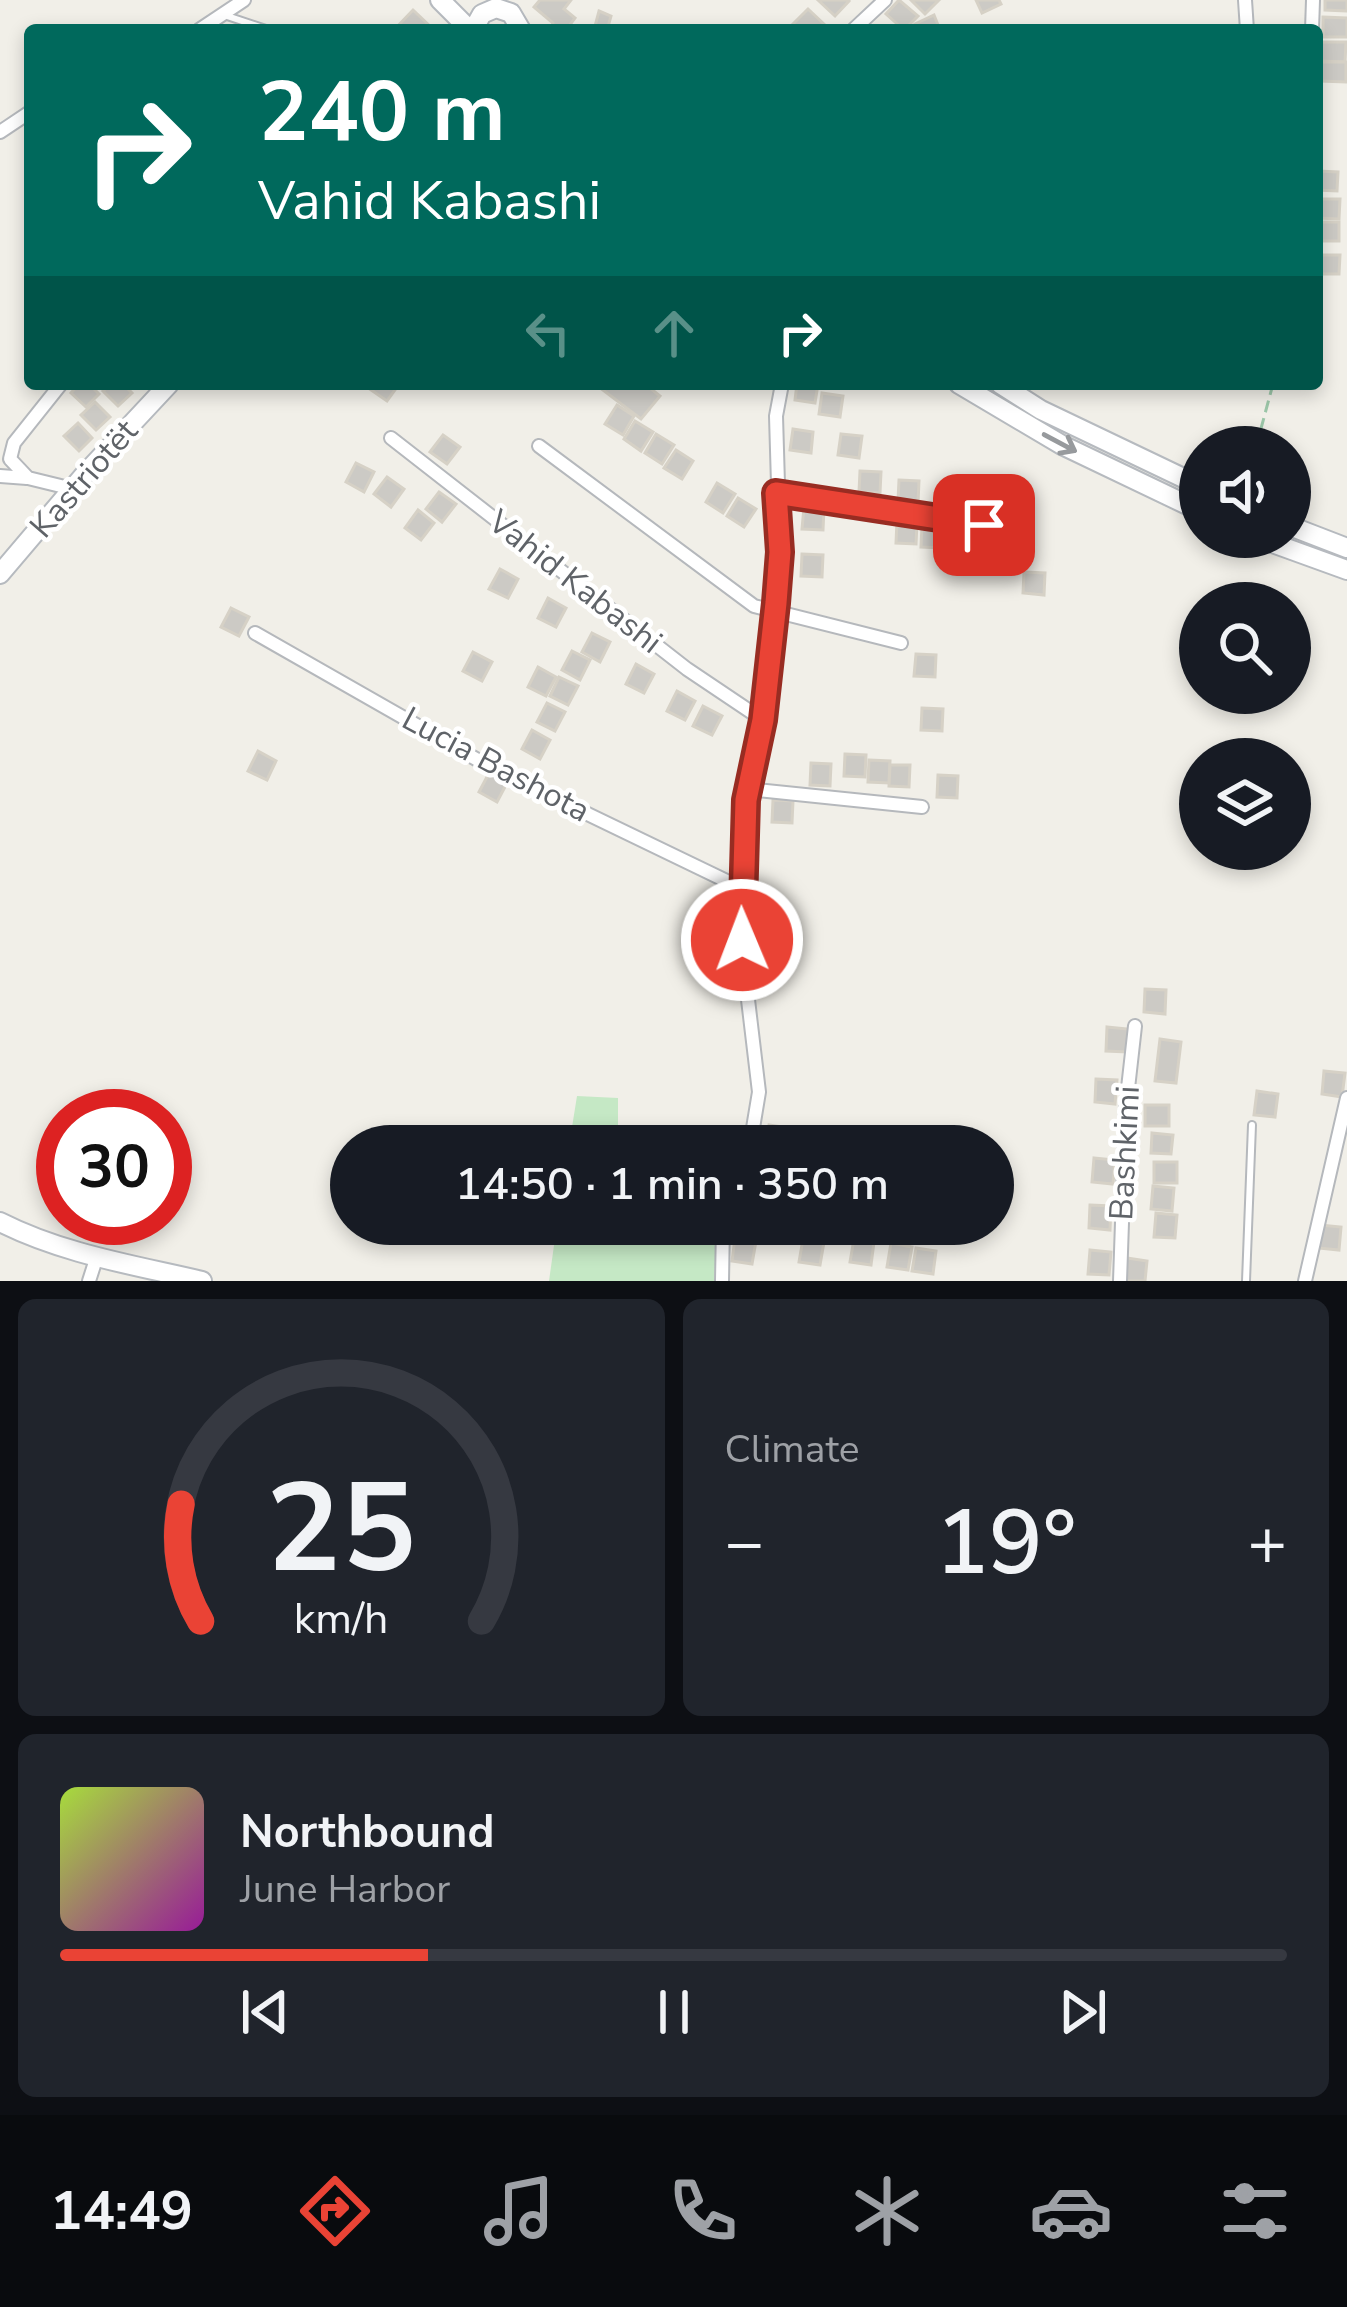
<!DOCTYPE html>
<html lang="en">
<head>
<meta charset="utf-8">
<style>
	:root { --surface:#171b24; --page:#20242c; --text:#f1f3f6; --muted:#9ea1a6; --line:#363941; --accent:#ea4335 }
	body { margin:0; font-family:"Nunito Sans",sans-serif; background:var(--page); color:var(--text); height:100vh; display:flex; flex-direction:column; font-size:45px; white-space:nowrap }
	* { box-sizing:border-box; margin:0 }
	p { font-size:39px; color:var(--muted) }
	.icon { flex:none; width:66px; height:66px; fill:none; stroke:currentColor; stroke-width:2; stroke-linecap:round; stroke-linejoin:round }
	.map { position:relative; height:1281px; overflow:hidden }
	.details { display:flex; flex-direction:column; gap:18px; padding:18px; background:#0d0f14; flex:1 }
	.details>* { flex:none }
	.guide { position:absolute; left:24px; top:24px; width:1299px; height:366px; border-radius:12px; box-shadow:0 6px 18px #0003; background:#00695c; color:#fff; overflow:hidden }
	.fabs { position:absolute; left:1179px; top:426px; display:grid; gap:24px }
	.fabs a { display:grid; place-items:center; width:132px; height:132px; border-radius:50%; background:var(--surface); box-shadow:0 6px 18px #0003; font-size:60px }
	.speed { position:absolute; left:36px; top:1089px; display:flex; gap:24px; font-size:60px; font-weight:700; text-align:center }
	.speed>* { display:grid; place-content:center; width:156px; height:156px; border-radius:50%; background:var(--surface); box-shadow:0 6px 18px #0003; line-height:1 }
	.speed .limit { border:18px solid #d22; background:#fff; color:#111 }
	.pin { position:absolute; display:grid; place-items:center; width:102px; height:102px; color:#fff; margin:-51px; border-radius:24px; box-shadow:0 6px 18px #0006 }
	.me { position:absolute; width:132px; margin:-66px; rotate:359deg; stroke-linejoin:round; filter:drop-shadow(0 0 9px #0008) }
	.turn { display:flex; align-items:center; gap:42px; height:252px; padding:0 36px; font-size:54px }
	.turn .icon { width:156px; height:156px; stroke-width:2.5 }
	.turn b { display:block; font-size:84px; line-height:102px }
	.lanes { display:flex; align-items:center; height:114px; padding:0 36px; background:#0003; justify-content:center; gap:60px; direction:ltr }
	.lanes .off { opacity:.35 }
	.big { font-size:90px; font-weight:600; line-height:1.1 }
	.details .card { flex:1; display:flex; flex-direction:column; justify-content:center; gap:18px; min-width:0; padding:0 42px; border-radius:18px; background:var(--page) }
	.details .dial { align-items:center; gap:0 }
	.dial svg { height:312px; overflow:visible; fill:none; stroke:var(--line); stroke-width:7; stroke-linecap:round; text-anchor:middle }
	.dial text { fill:var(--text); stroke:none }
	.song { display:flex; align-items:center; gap:36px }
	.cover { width:144px; height:144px; border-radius:18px; background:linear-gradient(135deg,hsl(80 70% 55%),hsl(300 70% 35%)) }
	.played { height:12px; border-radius:6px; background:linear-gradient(90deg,var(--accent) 30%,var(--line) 30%) }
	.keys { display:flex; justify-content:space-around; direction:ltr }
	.heat { display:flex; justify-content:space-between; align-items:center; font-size:66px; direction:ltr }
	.details .tiles { flex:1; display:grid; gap:18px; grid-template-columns:1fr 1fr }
	.card:last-child { grid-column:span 2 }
	.trip { position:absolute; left:330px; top:1125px; width:684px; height:120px; border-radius:60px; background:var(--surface); box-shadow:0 6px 18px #0003; font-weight:600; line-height:120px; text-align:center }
	.tabs { display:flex; height:192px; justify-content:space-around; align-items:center; background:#090b0e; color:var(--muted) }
	.tabs .icon { width:84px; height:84px }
	.tabs .selected { color:var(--accent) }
	.tabs b { font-size:54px; color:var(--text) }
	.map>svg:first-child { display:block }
</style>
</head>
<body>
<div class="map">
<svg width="1347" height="1281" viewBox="0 0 1347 1281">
	<rect width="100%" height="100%" fill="#f1efe8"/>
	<g fill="#c5e8c5">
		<path d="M577,1096l41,2v36l105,12h-154z"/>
		<path d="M557,1224h162l-5,57h-165z"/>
	</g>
	<g fill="#cccac5" stroke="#d6d1c6" stroke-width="3">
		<path d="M540,0h31l-7,9 11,9 -9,12h-16l3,-7 -19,-16z"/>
		<path d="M818,0h30l1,1 -14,15z"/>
		<path d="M899,0l19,16 -14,14 -18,-16z"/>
		<path d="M911,0h28l-14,14z"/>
		<path d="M976,0h23l2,4 -19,9z"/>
		<path d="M1325,0h22v11l-22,-1z"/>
		<path d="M808,9l18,17 -4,4h-23l-6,-6z"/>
		<path d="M413,10l21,20h-40z"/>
		<path d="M599,11l12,5 -4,14h-13z"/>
		<path d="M934,15l6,15h-23l-2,-6z"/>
		<path d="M1323,17l24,1v19h-24z"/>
		<path d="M1320,42h26l-1,20 -25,-1z"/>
		<path d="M1320,62h26v20l-26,-1z"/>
		<path d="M1317,171l21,1 -1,19 -20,-1z"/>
		<path d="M1317,199h23l-1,20 -22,-1z"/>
		<rect x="1317" y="222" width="22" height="19"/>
		<path d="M1317,255h23l-1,19h-22z"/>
		<path d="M79,384h10l10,10 -13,13 -15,-14z"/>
		<path d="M111,384h12l9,9 -14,13 -15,-15z"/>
		<path d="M386,384l9,6 -8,11 -23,-16z"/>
		<path d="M595,384h50l15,12 -19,23z"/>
		<path d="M797,384h21l-3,19 -20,-3z"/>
		<path d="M822,393l21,3 -3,21 -21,-3z"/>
		<path d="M95,402l15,15 -14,13 -15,-15z"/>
		<path d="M617,405l17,11 -11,19 -18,-11z"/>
		<path d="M635,421l18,11 -12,19 -17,-12z"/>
		<path d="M78,423l14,15 -13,13 -15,-15z"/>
		<path d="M793,429l20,3 -2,21 -21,-3z"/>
		<path d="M656,434l18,11 -12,19 -17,-11z"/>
		<path d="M841,434l21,2 -3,22 -21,-3z"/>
		<path d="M443,435l17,12 -13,17 -17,-12z"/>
		<path d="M676,450l17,11 -11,18 -18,-11z"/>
		<path d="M356,463l18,9 -10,20 -18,-10z"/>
		<path d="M860,471l21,1 -1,21 -21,-1z"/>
		<path d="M387,477l17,12 -13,18 -17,-13z"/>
		<path d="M899,480l20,1 -1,22 -20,-2z"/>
		<path d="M717,483l18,11 -12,19 -17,-11z"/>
		<path d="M439,492l17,12 -14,18 -16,-13z"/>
		<path d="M738,498l18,11 -12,18 -17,-11z"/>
		<path d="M804,507l20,1 -1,22 -21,-1z"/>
		<path d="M418,510l16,13 -13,17 -16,-12z"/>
		<path d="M897,521l20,2 -1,21 -20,-1z"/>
		<path d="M922,525l21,1 -1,22 -21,-1z"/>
		<path d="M950,528l20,1 -1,22 -20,-2z"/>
		<path d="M802,554l21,1 -1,22 -21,-1z"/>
		<path d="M500,569l18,10 -10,19 -19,-9z"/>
		<path d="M1024,572l21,1 -1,22 -21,-2z"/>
		<path d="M548,598l18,10 -10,19 -18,-9z"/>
		<path d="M231,608l18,9 -10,19 -18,-9z"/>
		<path d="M592,633l18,9 -10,20 -18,-10z"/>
		<path d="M572,651l18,9 -10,20 -18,-10z"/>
		<path d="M473,652l19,10 -10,19 -19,-10z"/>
		<path d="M916,654l20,1 -1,22 -21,-1z"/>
		<path d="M636,664l18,10 -10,19 -18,-9z"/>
		<path d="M538,667l18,10 -10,19 -18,-9z"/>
		<path d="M559,677l19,9 -10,19 -18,-9z"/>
		<path d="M677,691l18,10 -10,19 -18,-9z"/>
		<path d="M547,703l18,9 -10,19 -18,-9z"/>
		<path d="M703,706l19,10 -10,19 -19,-9z"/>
		<path d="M922,708l21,1 -1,22 -21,-1z"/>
		<path d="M532,730l18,10 -10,19 -18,-10z"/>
		<path d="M258,751l18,10 -9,19 -19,-9z"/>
		<path d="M845,754l21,1 -1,22 -21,-1z"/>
		<path d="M869,760l21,1 -1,22 -21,-1z"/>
		<path d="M811,763l20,1 -1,22 -20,-1z"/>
		<path d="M890,765h20l-1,22 -20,-1z"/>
		<path d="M489,773l18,10 -10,19 -18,-10z"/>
		<path d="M938,775l20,1 -1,22 -20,-1z"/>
		<path d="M773,800l20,1 -1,22 -20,-1z"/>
		<path d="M1145,989l21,1 -1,24 -21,-2z"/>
		<path d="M1107,1027l21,2 -1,23 -21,-1z"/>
		<path d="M1160,1039l21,3 -5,41 -21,-2z"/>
		<path d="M1324,1071l21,2 -3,24 -20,-3z"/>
		<path d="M1096,1079l21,1 -2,24 -20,-2z"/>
		<path d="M1257,1091l21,3 -3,23 -21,-2z"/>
		<rect x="1145" y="1105" width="24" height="21"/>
		<path d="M769,1125l20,3 -3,18h-21z"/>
		<path d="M1152,1133l21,2 -2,19 -20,-1z"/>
		<path d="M1094,1158l21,2 -2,24 -21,-2z"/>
		<rect x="1154" y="1162" width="23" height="21"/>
		<path d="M1153,1186l21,2 -2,23 -21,-2z"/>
		<path d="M1090,1205l21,1 -1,24 -21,-2z"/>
		<path d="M1156,1213l21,2 -2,23 -21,-1z"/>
		<path d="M1320,1225l21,2 -2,23 -21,-2z"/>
		<path d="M735,1238l21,3 -4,23 -20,-3z"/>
		<path d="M803,1239l21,3 -4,23 -21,-3z"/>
		<path d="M854,1239l20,3 -3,23 -21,-3z"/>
		<path d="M891,1243l21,4 -4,23 -21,-3z"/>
		<path d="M916,1248l20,3 -3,23 -21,-3z"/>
		<path d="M1090,1250l21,2 -2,23 -21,-1z"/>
		<path d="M1127,1258l20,3 -2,20h-21z"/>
	</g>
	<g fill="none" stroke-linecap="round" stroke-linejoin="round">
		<defs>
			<g id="lane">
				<path d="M227,16l42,14"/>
				<path d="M1246,1281l6,-156"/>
			</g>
			<g id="street">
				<path d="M1245,0l2,30"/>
				<path d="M199,30l45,-30"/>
				<path d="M853,30l32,-30"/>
				<path d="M1312,30l1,-30"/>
				<path d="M0,132l30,-20"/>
				<path d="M61,384l-47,59 -4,16 18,19 45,11"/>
				<path d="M391,438l296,231 76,51"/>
				<path d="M539,446l215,160 147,37"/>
				<path d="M0,476l27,2"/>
				<path d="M777,493l207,32"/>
				<path d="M255,633l235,134 251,121"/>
				<path d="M748,789l174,18"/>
				<path d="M750,1146l9,-54 -15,-126 -3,-78 5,-88 16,-74 14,-123 4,-51 -4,-136 6,-32"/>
				<path d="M89,1281l8,-25"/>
				<path d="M722,1281l1,-57"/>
				<path d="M1120,1281l6,-175 9,-80"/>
				<path d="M1305,1281l42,-183"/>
			</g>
			<g id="secondary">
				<path d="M440,0l30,30"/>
				<path d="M473,30l9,-16 14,-6 15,5 10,17"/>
				<path d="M959,384l103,61 138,66"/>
				<path d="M1000,384l41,26 159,76"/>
				<path d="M1290,526l57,22"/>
				<path d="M1256,537l91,33"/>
				<path d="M0,574l84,-99 85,-91"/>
				<path d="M0,1222c63,32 134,43 202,59"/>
			</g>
		</defs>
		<use href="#lane" stroke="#b5b8bc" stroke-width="10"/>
		<use href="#street" stroke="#b5b8bc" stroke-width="16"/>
		<use href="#secondary" stroke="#b6babf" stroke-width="22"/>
		<path stroke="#9cc7a9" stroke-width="3" stroke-dasharray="12 6" stroke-linecap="butt" d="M1256,447l17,-63"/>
		<use href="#lane" stroke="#fff" stroke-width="6"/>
		<use href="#street" stroke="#fff" stroke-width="12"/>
		<use href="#secondary" stroke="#fff" stroke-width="18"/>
	</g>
	<defs><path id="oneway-shaft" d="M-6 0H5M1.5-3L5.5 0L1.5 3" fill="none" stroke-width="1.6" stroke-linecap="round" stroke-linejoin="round" transform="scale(3)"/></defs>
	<use stroke="#979a9d" href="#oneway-shaft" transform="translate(1060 443) rotate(28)"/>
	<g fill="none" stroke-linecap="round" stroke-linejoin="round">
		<defs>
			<path id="route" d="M742,940l4,-140 17,-80 13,-117 4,-51 -4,-59 208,32"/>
		</defs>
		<use href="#route" stroke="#982c22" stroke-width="30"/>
		<use href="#route" stroke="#ea4335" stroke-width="21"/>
	</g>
	<g text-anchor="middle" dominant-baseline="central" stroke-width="9" stroke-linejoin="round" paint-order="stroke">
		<g font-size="33" fill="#5f6368" stroke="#fff">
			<text transform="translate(84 479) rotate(-49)">Kastriotët</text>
			<text transform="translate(575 582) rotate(38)">Vahid Kabashi</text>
			<text transform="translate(496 765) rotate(28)">Lucia Bashota</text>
			<text transform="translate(1125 1153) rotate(-87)">Bashkimi</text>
		</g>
	</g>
</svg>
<div class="fabs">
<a><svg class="icon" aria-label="sound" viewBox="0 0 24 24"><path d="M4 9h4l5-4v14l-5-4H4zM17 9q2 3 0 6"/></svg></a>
<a><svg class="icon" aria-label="search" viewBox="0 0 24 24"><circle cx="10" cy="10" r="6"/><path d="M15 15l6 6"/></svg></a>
<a><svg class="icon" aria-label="layers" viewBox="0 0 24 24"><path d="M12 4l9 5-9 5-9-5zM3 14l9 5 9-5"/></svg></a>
</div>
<div class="speed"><div class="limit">30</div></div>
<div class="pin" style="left:984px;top:525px;background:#d93025"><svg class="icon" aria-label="arrive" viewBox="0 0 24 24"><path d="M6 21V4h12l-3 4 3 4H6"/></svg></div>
<svg class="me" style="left:742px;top:940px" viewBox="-20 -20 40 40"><circle r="17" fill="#ea4335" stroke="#fff" stroke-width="3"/><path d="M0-11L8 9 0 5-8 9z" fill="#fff"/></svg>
<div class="trip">14:50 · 1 min · 350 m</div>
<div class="guide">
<div class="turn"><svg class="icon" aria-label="right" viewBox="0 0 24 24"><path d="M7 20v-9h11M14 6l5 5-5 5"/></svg><div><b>240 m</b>Vahid Kabashi</div></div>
<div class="lanes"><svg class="icon off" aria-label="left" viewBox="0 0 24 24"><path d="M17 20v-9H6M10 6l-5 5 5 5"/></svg><svg class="icon off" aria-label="ahead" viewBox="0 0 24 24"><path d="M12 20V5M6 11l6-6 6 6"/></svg><svg class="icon" aria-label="right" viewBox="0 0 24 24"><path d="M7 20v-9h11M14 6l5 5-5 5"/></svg></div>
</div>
</div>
<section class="details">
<div class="tiles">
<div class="card dial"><svg viewBox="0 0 100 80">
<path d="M14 69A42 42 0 1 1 86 69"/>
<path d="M14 69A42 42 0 0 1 9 39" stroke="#ea4335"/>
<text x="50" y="56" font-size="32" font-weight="700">25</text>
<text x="50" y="72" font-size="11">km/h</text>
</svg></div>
<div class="card"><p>Climate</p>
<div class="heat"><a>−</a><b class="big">19°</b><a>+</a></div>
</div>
<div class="card">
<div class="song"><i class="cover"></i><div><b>Northbound</b><p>June Harbor</p></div></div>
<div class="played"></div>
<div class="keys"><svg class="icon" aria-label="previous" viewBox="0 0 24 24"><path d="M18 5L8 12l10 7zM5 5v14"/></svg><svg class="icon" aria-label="pause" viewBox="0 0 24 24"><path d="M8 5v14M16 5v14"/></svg><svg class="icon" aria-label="next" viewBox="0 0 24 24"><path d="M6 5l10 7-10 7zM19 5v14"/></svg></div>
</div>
</div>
</section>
<nav class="tabs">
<b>14:49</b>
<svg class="icon selected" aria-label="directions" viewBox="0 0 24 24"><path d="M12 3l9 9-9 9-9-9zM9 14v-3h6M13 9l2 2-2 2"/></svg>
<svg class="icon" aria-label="music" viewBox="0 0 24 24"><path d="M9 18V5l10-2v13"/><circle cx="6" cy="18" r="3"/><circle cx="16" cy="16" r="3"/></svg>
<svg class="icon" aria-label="phone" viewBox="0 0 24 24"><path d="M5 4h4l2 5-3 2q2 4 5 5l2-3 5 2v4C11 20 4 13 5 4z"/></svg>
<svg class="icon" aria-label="climate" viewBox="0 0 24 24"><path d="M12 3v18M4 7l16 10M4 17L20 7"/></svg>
<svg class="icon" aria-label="car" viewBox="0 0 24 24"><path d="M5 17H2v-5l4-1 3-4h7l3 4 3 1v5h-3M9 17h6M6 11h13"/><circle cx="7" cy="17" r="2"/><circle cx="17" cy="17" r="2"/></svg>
<svg class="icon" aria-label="filters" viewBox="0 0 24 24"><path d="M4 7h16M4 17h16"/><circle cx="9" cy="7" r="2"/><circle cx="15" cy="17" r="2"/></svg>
</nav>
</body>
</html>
